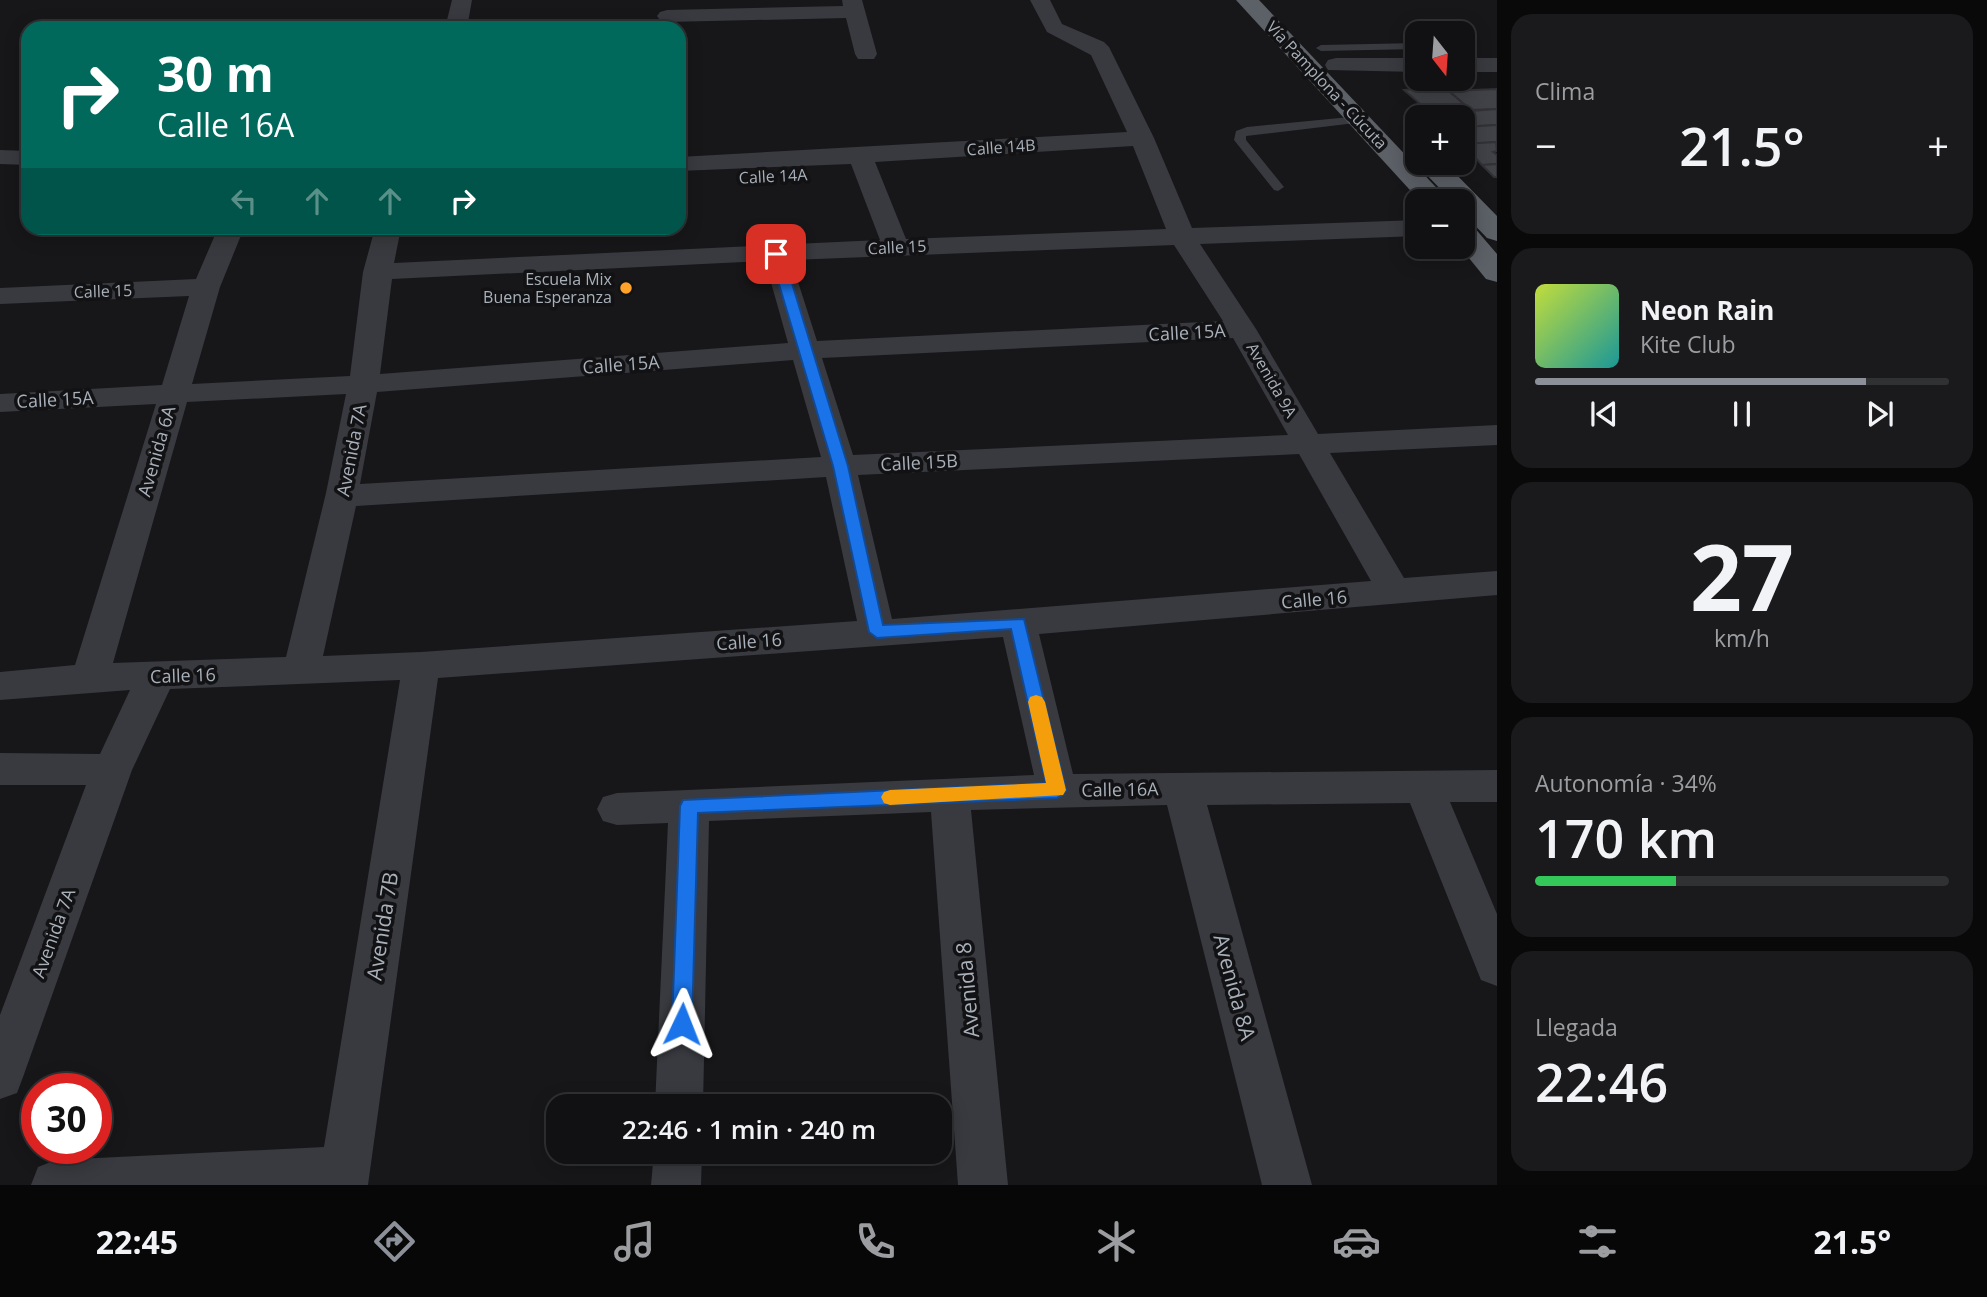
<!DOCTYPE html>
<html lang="es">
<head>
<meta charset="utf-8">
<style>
	:root { --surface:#111113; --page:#1a1a1c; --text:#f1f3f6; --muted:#9c9da0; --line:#303133; --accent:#8c9099 }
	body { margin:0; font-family:"Open Sans",sans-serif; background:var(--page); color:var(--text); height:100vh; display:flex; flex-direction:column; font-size:26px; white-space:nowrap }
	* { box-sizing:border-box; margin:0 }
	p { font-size:23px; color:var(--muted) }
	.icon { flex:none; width:38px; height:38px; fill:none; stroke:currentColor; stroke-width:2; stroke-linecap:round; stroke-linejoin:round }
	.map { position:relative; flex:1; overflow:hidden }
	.side { display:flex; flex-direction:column; gap:14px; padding:14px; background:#09090a; width:490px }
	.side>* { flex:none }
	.guide { position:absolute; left:21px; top:21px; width:665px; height:214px; border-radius:21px; box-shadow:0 4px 18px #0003,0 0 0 2px var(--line); background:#00695c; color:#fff; overflow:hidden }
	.needle { width:46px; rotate:163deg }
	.controls { position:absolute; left:1405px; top:21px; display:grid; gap:14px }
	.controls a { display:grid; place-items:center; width:70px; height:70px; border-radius:14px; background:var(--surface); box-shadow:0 4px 18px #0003,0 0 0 2px var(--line); font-size:35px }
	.speed { position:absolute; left:21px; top:1073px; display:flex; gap:14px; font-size:35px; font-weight:700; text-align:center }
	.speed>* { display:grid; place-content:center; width:91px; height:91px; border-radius:50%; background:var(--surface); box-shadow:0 4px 18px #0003,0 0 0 2px var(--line); line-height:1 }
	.speed .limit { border:10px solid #d22; background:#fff; color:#111 }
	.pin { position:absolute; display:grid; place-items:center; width:60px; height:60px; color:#fff; margin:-30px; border-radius:14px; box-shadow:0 4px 10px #0006 }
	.me { position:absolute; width:77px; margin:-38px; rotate:2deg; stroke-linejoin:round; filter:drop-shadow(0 0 5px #0008) }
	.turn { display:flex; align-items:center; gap:24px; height:147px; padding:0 21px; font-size:32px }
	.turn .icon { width:91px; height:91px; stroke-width:2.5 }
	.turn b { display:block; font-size:49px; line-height:60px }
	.lanes { display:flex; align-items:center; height:66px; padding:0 21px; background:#0003; justify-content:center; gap:35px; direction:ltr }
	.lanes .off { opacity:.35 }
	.big { font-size:52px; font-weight:600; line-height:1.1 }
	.side .card { flex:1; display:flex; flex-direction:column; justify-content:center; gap:10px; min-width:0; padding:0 24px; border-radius:21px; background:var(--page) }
	.side .dial { align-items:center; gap:0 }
	.dial b { font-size:91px; line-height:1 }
	.song { display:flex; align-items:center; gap:21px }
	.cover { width:84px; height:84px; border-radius:10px; background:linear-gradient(135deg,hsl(70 70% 55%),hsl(180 70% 35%)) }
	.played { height:7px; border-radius:4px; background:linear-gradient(90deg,var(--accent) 80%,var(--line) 80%) }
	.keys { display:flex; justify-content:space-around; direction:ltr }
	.heat { display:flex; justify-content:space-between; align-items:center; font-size:38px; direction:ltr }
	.charge { height:10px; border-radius:5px; background:linear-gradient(90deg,#34c759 34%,var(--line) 0) }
	.trip { position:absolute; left:546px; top:1094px; width:406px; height:70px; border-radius:21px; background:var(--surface); box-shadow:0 4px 18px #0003,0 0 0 2px var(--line); font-weight:600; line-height:70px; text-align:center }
	.tabs { display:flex; height:112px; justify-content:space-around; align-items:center; background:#070708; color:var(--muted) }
	.tabs .icon { width:49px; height:49px }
	.tabs .current { color:var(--accent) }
	.tabs b { font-size:32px; color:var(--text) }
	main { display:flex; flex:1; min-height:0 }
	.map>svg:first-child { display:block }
</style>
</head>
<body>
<main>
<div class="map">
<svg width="1497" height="1185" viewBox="0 0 1497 1185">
	<rect width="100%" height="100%" fill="#171719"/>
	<g fill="#414247" stroke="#313136" stroke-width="2">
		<path d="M1443,86l28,24 -39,4 -28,-24z"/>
		<path d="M1497,89v20l-26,1 -22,-19z"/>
		<path d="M1497,109v16l-34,2v-10h-28l-3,-3z"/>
		<path d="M1497,125v17l-34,2v-17z"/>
		<path d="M1496,142l1,9 -4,1 4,3v9l-15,1 -19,-21z"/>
		<path d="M1497,164v13h-3l-12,-12z"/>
	</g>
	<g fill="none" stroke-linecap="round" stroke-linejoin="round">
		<g fill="#383a3f" fill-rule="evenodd">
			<path d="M1418,43v6l-97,2 -5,-3 5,-3z"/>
			<path d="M1360,116l4,2v4l-118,14v4l38,47 -6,4 -4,-1 -40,-50 2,-9 11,-4z"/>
		</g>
		<g fill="#383a3f" fill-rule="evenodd">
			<path d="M452,0h20l-5,28h-22z"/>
			<path d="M842,0h20l15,54 -3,5h-16l-3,-5 -9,-36 -179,4 -7,-2 -3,-4 3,-4 7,-2 176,-4z"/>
			<path d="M1030,0h20l12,24 42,18 5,5 45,91 38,90 226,-8v16l-218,8 56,85 62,105 179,-9v20l-167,8 74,125 93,-7v24l-458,39 34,140 424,-4v32h-47l47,112v72l-16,-6 -71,-177 -203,2 105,380h-50l-95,-380 -196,5 37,375h-50l-27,-373 -222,9 -6,285h-48l13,-283 -51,2 -14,-4 -6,-12 6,-12 14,-4 417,-18 -31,-138 -565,41 -70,507h-337l7,-18 18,-7 268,-13 76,-467 -230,9 -38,81 -109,307 -6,16 -17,6v-84l86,-230h-86v-32l100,1 30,-64 -130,10v-28l75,-7 81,-261 -156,8v-18l162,-9 27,-89 -189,8v-16l196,-9 22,-51h26l-24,59 -28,97 158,-8 13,-104 12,-44h26l-7,35 486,-23 -29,-76 -172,7v-14l448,-25 -36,-77 -44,-23zM1133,146l33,83 -260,10 -31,-77zM1174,245l49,76 -406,20 -26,-81zM765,261l23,82 -408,31 12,-95zM1233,338l55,97 -435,20 -31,-97zM793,360l28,97 -461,27 17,-92zM346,394l-20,99 -40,164 -173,6 74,-261zM1299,454l72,127 -479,38 -34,-144zM826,477l31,144 -436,31 -98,4 33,-150z"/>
			<path d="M1336,58h82v14l-90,-2 -3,-5 3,-5z"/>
			<rect x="1463" y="58" width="34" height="14"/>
			<path d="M0,150l28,1v14l-28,-1z"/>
			<path d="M654,1152h48l-1,33h-50z"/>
		</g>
		<g fill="#5c6067" fill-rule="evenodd">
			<path d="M1236,0h23l190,201h-29z"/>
			<path d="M1418,162l27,1 52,53v25l-10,-3 -24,-25v-12h-11l-31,-32z"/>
			<path d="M1463,223l10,3 24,28v28l-11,-3 -26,-32h3z"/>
		</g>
	</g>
	<path fill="#1a73e8" stroke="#114b97" stroke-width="2" d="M776,250l7,4 65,212 35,159 141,-6 42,171 -3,5 -6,3 -359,15 -6,211 -3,7 -7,3 -7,-3 -3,-7 8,-218 3,-6 363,-17 -35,-154 -134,9 -8,-6 -36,-166 -63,-212z"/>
	<path fill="#f59e0b" d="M1036,695l6,2 3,5 21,88 -3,5 -173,10 -6,-2 -3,-6 3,-5 6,-2 156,-7 -18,-81 2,-5z"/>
	<circle fill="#ffa229" stroke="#121214" stroke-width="2.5" cx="626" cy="288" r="7"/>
	<g text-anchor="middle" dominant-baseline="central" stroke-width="7" stroke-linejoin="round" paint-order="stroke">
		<g font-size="16" fill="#a8b0ba" stroke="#121214">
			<text transform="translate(1327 85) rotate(47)">Vía Pamplona - Cúcuta</text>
			<text transform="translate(1001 147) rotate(-4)">Calle 14B</text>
			<text transform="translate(773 176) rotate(-3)">Calle 14A</text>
			<text transform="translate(897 247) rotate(-3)">Calle 15</text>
			<text transform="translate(103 291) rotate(-2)">Calle 15</text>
			<text transform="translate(1272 380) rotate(60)">Avenida 9A</text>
		</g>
		<g font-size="16" fill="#a8b0ba" stroke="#121214" text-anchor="end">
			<text x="612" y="279">Escuela Mix<tspan x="612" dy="18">Buena Esperanza</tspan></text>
		</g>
		<g font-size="18" fill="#a8b0ba" stroke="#121214">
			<text transform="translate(1187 332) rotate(-3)">Calle 15A</text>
			<text transform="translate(621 364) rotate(-4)">Calle 15A</text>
			<text transform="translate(55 399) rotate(-3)">Calle 15A</text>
			<text transform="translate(351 450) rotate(-79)">Avenida 7A</text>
			<text transform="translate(156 451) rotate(-74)">Avenida 6A</text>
			<text transform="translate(919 462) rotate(-3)">Calle 15B</text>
			<text transform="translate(1314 599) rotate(-5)">Calle 16</text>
			<text transform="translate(749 641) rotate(-4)">Calle 16</text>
			<text transform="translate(183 675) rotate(-2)">Calle 16</text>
			<text transform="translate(1120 789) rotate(-1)">Calle 16A</text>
			<text transform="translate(53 933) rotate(-70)">Avenida 7A</text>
		</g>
		<g font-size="21" fill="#a8b0ba" stroke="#121214">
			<text transform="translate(382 926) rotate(-81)">Avenida 7B</text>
			<text transform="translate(1235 987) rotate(75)">Avenida 8A</text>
			<text transform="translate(967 990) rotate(-95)">Avenida 8</text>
		</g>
	</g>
</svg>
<div class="controls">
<a><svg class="needle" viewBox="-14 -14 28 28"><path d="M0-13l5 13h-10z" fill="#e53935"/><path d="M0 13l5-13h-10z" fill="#9c9da0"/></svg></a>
<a>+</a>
<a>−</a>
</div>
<div class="speed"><div class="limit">30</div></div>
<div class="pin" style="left:776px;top:254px;background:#d93025"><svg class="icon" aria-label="arrive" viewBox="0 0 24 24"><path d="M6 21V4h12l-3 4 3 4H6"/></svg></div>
<svg class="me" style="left:682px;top:1024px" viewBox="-20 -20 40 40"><path d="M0-17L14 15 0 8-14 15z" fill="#1a73e8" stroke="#fff" stroke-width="4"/></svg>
<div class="trip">22:46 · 1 min · 240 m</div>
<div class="guide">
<div class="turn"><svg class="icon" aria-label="right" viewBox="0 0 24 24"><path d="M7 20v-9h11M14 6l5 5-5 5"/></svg><div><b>30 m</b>Calle 16A</div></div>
<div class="lanes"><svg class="icon off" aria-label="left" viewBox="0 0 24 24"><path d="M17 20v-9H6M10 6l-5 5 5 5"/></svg><svg class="icon off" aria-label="ahead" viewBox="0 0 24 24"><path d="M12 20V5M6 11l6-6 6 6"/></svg><svg class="icon off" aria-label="ahead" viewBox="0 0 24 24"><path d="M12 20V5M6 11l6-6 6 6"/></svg><svg class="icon" aria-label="right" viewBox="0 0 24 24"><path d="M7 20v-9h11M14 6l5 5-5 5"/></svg></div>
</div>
</div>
<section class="side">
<div class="card"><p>Clima</p>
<div class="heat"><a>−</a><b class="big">21.5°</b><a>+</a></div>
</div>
<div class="card">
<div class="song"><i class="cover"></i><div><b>Neon Rain</b><p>Kite Club</p></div></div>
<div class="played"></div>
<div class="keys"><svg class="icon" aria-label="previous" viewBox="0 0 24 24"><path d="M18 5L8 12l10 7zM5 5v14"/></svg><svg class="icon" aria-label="pause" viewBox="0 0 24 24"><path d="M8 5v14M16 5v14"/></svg><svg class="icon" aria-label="next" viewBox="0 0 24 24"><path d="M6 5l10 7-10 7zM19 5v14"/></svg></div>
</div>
<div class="card dial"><b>27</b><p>km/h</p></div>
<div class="card"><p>Autonomía · 34%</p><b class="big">170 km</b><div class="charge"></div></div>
<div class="card"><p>Llegada</p><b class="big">22:46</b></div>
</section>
</main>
<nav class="tabs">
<b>22:45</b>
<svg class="icon current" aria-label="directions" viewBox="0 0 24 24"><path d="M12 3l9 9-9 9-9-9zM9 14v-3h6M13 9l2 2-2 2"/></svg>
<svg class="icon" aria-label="music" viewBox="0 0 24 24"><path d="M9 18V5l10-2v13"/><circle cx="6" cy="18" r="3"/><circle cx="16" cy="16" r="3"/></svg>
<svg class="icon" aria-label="phone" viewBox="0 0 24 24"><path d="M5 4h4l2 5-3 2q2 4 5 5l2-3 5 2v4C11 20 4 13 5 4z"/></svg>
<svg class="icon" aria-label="climate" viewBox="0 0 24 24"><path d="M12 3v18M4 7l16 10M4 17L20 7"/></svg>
<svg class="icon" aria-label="car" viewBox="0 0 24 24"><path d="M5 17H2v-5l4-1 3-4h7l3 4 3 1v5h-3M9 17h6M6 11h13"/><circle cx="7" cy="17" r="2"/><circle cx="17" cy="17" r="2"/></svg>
<svg class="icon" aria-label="filters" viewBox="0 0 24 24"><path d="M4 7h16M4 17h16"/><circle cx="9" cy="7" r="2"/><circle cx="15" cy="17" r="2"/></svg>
<b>21.5°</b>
</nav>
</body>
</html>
